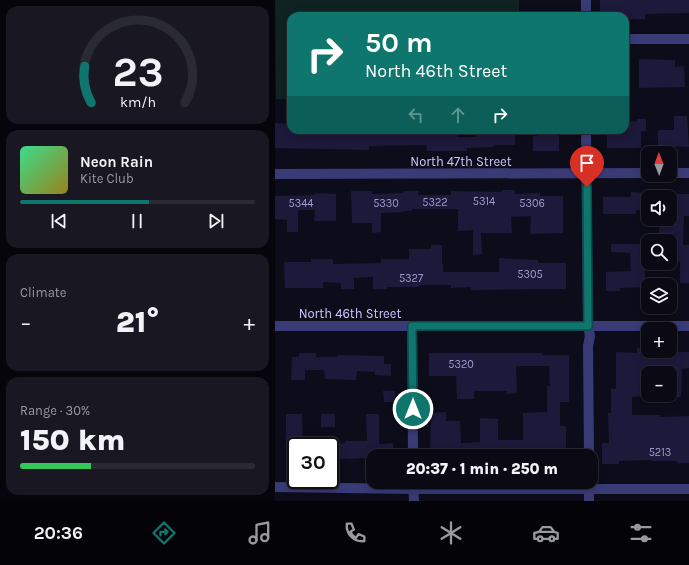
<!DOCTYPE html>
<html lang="en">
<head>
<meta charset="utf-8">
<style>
	:root { --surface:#0a0914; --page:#181722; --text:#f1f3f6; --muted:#999aa0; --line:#2a2a34; --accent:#0f766e }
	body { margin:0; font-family:Karla,sans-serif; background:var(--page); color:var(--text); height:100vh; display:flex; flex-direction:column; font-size:15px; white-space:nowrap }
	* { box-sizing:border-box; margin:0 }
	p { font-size:13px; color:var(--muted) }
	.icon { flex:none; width:22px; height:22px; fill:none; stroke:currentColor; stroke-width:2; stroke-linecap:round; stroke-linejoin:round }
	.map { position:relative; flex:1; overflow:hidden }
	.drawer { display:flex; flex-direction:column; gap:6px; padding:6px; background:#06050b; width:275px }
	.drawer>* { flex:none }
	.guide { position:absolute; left:12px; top:12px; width:342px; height:122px; border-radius:12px; box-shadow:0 2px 10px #0003,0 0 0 1px var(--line); background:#0f766e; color:#fff; overflow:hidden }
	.needle { width:26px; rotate:359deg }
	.buttons { position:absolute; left:366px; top:146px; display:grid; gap:8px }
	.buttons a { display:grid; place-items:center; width:36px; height:36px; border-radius:8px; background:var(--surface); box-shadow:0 2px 10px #0003,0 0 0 1px var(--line); font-size:20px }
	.speed { position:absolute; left:12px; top:437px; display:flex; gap:8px; font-size:20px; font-weight:700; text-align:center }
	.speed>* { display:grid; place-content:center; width:52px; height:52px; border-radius:50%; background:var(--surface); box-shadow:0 2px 10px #0003,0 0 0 1px var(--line); line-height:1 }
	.speed .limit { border:2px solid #111; border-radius:6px; background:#fff; color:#111 }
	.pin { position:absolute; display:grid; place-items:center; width:34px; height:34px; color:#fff; margin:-41px -17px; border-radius:50% 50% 50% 0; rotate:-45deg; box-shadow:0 0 4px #0007 }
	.pin .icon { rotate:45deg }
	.me { position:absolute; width:44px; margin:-22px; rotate:0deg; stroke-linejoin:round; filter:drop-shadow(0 0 3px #0008) }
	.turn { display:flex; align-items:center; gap:14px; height:84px; padding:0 12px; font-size:18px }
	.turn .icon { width:52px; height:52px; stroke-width:2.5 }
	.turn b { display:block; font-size:28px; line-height:34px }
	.lanes { display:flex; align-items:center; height:38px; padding:0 12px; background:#0003; justify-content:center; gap:20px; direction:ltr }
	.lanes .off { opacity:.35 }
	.big { font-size:30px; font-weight:800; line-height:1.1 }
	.drawer .card { flex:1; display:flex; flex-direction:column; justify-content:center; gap:6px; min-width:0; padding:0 14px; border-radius:12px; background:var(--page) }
	.drawer .dial { align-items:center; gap:0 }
	.dial svg { height:104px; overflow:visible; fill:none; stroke:var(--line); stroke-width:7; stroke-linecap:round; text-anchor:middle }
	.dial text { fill:var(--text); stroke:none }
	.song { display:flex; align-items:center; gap:12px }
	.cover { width:48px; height:48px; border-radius:6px; background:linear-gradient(135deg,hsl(150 70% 55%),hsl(50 70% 35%)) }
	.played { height:4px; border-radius:2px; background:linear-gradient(90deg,var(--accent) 55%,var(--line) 55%) }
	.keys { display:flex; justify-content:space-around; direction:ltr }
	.heat { display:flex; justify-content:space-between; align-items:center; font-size:22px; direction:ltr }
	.charge { height:6px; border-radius:3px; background:linear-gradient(90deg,#34c759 30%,var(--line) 0) }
	.trip { position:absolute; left:91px; top:449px; width:232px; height:40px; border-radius:12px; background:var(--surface); box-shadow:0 2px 10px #0003,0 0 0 1px var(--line); font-weight:800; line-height:40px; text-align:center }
	.menu { display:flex; height:64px; justify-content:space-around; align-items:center; background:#040408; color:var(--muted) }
	.menu .icon { width:28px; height:28px }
	.menu .active { color:var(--accent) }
	.menu b { font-size:18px; color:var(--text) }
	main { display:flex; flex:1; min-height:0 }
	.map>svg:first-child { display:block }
</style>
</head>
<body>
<main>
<section class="drawer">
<div class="card dial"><svg viewBox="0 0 100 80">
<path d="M14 69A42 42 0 1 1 86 69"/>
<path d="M14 69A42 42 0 0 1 9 41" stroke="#0f766e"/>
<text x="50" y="56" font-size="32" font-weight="700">23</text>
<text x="50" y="72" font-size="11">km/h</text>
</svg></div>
<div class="card">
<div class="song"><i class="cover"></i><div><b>Neon Rain</b><p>Kite Club</p></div></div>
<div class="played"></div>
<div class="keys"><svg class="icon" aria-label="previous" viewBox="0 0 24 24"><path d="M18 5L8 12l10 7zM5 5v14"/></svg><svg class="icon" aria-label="pause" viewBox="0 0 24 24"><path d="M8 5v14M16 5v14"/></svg><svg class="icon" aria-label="next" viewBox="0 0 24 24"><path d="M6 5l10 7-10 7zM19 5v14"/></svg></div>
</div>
<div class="card"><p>Climate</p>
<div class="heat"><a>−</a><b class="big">21°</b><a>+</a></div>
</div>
<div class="card"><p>Range · 30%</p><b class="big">150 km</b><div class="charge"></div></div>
</section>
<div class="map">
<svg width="414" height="501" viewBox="0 0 414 501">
	<rect width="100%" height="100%" fill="#0d0c1a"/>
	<path fill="#0f2422" d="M0,0h244v16h-228v83h-15z"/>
	<g fill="#1d193a">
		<path d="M325,0h89v13l-44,1v5h-20v-3h-25z"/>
		<path d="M364,59l36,1v7l9,-1 1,21 -46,1z"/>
		<path d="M399,116h13l2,31 -31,-1v-16h16z"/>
		<path d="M362,119h9v12h-5v17h-34v-14h17l1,-12 12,-1z"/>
		<path d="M0,123l16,1v6h8v3l32,-1v-2h126v7h19v-3l25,-1v-3h14v15h-22v2l-26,1v3h-40l-1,-6 -57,1v4l-94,-2z"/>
		<path d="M262,130h22v21h-26v-15h4z"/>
		<path d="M227,190h13v4l25,-1v3h23v37l-33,1 1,-18 -20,1 1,16h-31l1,21 -9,1v-25l-15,1v-22h-46v2h-8l1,1 -24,1v19l-9,1v-10h-20l-1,-32h21v3l31,-1 1,-2h15l-1,4h33v-4l51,1z"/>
		<path d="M356,192l15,1v17h-10v4h-33v-17h28z"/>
		<path d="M40,193l21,1v27h-22l1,-11h-17v22h-11v-12l-12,-1v-23l40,-1z"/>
		<path d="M395,194h19v22h-5l-1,29h6v38h-9v-22h-4l-1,-27h-16v-15h11z"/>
		<path d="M336,244h37v9h-3v34l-25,1v3h-14v-19l25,-1 -1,-18 -19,-1z"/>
		<path d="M156,245h11v19h1v8h56v-14l39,2v3h28v26l-95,1v-3l-20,1v-3h-32v2h-32v2h-14v-12l-19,1v11h-13v-6l-18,-1v6h-38l-1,-26h27v-3h22v5l48,-1v-4h28v-10h22z"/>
		<path d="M362,348h11v3h6v1h35v16l-7,1 -1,28h-11v-27l-24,1v25l-14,1v18h28v2l29,-1v47h-12v-2h-25v-1l-33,1v3h-17v-21h7l-1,-30h3v-24h5v-37l21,1z"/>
		<path d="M24,353h17v4h22v-2l46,1v8h7v12l-16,-1v-3l-18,-1 -1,9 -31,-1 -1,-9h-19v10h-14l1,-23h7z"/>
		<path d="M154,353h113v2h27v47h-9v24h6v30h-136l1,-43 15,-1v9h14l1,22 19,-1v-24l18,1v21h25v-27l24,-1v-26h3l-1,-20h-33l1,27 -10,1v-3h-33v8h-17l-1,-23h-27z"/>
		<path d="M108,391h12v11h-11z"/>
		<path d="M11,414h16l1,32h-7v15h-10z"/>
		<rect x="46" y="414" width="14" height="13"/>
		<path d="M91,414h13v30l14,-1v13h-20v2l-43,1v-15l15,-1v-2h22z"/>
	</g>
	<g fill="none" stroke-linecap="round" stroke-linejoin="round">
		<g stroke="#393b77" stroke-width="10">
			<path d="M350,39h64"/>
			<path d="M395,173h19"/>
			<path d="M0,174l373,-1"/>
			<path d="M137,326l1,130"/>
			<path d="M313,326l2,10 -2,10 1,110"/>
			<path d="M138,482l1,19"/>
			<path d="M314,482v19"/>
		</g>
		<g stroke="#393b77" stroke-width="10">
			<path d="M311,0v16"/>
			<path d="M311,130l2,196"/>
			<path d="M0,326h414"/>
			<path d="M0,487l138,2h276"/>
		</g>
	</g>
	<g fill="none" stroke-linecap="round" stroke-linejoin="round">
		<defs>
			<path id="route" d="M138,409l-1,-83h176l-1,-139"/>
		</defs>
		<use href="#route" stroke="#0a4d48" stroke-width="10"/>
		<use href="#route" stroke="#0f766e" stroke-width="7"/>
	</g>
	<g text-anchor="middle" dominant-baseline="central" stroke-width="4" stroke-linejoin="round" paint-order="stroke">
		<g font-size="11" fill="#9f9ccc">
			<text x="209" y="201">5314</text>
			<text x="160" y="202">5322</text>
			<text x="26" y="203">5344</text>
			<text x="111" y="203">5330</text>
			<text x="257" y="203">5306</text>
			<text x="255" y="274">5305</text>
			<text x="136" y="278">5327</text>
			<text x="186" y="364">5320</text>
			<text x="385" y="452">5213</text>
		</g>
		<g font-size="13" fill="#cac8fc" stroke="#0d0c1a">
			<text x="186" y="161">North 47th Street</text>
			<text x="75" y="313">North 46th Street</text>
		</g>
	</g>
</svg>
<div class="buttons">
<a><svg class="needle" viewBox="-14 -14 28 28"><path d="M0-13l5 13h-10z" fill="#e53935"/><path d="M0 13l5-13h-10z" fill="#999aa0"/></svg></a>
<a><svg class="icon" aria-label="sound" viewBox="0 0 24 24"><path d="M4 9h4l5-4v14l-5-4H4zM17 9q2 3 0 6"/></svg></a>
<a><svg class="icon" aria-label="search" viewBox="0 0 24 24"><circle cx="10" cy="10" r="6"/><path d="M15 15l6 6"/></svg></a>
<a><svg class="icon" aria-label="layers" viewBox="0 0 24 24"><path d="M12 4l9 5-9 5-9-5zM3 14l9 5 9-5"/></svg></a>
<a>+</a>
<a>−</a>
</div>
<div class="speed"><div class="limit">30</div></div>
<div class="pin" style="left:312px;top:187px;background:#d93025"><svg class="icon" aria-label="arrive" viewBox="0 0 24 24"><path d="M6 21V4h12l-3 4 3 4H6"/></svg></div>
<svg class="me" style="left:138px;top:409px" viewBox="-20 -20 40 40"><circle r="17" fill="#0f766e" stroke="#fff" stroke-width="3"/><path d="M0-11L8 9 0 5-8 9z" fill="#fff"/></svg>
<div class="trip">20:37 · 1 min · 250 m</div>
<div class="guide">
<div class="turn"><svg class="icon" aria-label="right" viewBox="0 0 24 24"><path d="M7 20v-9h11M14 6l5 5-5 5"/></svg><div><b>50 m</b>North 46th Street</div></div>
<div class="lanes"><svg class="icon off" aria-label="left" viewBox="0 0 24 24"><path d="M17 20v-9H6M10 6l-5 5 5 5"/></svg><svg class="icon off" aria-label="ahead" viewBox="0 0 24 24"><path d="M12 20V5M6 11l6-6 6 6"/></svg><svg class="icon" aria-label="right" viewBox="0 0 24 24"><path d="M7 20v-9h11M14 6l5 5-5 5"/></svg></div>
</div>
</div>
</main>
<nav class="menu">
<b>20:36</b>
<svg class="icon active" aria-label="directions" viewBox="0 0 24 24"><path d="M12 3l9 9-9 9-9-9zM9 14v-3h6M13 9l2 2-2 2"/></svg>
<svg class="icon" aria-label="music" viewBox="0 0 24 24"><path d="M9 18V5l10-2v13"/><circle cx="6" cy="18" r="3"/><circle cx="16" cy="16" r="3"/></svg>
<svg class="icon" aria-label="phone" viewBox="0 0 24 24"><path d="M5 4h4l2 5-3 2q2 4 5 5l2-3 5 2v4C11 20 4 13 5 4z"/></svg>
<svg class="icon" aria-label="climate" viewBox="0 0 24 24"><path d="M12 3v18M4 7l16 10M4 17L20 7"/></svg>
<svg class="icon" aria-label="car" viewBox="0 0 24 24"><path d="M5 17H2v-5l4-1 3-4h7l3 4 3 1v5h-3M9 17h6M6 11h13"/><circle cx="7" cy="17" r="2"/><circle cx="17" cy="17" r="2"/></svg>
<svg class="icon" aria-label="filters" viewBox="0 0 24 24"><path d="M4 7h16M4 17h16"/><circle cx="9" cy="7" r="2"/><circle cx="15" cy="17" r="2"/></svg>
</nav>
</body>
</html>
